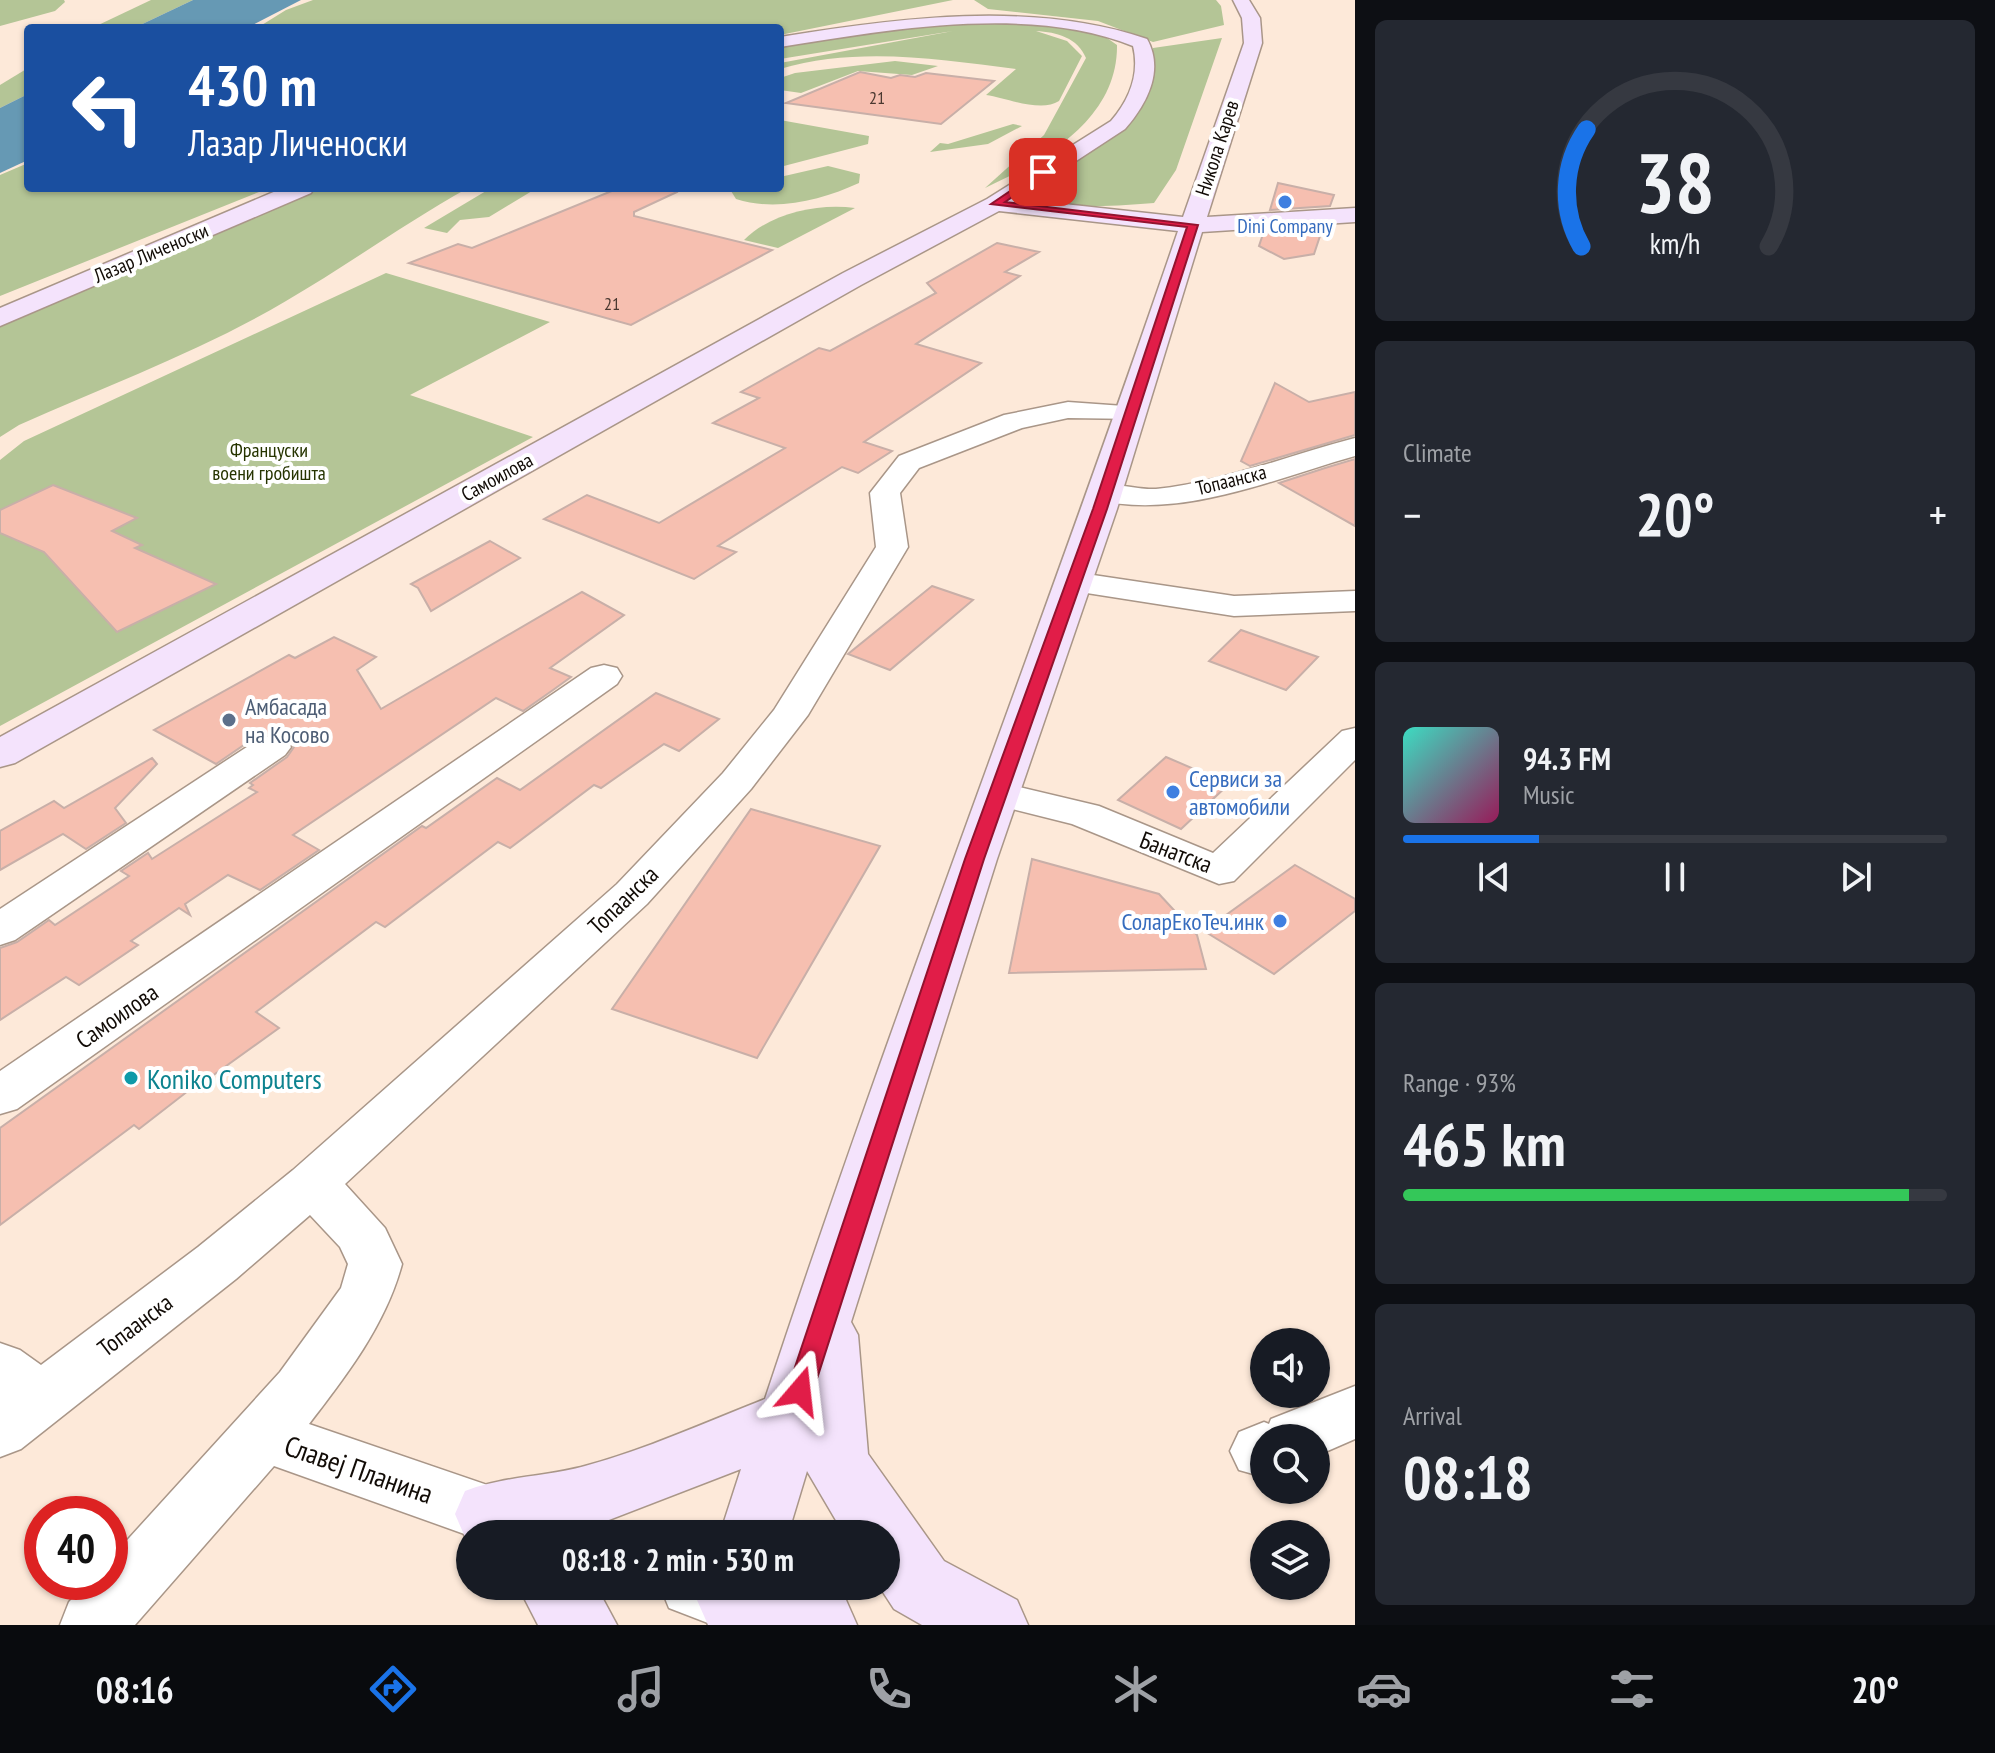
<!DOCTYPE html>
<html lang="en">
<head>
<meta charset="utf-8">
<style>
	:root { --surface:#171b24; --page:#242831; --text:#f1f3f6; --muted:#9ea1a6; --line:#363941; --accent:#1a73e8 }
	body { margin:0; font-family:"PT Sans Narrow",sans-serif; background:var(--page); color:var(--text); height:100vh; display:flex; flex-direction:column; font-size:30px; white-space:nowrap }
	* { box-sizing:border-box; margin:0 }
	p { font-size:26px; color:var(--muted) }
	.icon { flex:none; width:44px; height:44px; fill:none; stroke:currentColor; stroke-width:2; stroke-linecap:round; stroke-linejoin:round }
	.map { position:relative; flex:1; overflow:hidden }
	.sheet { display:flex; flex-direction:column; gap:20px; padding:20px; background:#0d0f14; width:640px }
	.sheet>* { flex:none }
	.banner { position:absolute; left:24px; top:24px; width:760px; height:168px; border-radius:8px; box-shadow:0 2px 6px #0004; background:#1a4fa0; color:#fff; overflow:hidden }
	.controls { position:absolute; left:1250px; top:1328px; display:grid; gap:16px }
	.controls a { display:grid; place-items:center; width:80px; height:80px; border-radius:50%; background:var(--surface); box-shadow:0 2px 6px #0004; font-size:40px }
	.speed { position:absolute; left:24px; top:1496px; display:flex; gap:16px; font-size:40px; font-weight:700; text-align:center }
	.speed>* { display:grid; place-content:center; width:104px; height:104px; border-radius:50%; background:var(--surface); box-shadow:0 2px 6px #0004; line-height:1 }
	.speed .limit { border:12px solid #d22; background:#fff; color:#111 }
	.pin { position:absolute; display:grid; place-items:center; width:68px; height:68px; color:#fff; margin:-34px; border-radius:16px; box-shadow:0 4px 12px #0006 }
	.me { position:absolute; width:88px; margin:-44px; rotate:17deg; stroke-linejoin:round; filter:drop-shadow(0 0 6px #0008) }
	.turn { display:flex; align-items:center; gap:28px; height:168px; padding:0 32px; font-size:36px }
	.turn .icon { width:104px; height:104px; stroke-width:2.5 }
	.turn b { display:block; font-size:56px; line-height:68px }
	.big { font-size:60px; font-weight:700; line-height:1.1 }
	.sheet .widget { flex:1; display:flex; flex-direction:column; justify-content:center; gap:12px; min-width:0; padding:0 28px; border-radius:12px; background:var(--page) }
	.sheet .dial { align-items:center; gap:0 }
	.dial svg { height:208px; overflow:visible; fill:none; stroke:var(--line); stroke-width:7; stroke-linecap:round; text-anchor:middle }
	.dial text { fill:var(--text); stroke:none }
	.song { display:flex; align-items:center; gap:24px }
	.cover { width:96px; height:96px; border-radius:12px; background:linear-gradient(135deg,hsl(170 70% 55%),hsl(330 70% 35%)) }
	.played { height:8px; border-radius:4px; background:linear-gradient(90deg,var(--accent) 25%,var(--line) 25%) }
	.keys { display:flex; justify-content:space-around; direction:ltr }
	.heat { display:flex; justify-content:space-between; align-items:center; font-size:44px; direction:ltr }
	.charge { height:12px; border-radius:6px; background:linear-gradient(90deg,#34c759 93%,var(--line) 0) }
	.trip { position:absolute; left:456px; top:1520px; width:444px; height:80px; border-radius:40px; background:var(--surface); box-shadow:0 2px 6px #0004; font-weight:700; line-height:80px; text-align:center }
	.menu { display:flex; height:128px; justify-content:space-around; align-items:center; background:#090b0e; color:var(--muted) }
	.menu .icon { width:56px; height:56px }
	.menu .active { color:var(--accent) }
	.menu b { font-size:36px; color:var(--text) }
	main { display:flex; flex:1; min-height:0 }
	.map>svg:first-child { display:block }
</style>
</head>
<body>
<main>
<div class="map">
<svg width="1355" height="1625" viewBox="0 0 1355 1625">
	<rect width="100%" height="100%" fill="#fde9d9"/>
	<g fill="#b4c596">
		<path d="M0,0h64l1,2 -10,9 -55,15z"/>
		<path d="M151,0h42l-59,28h-42z"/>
		<path d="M313,0h640l-173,35v-7h-523l29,-18z"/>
		<path d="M974,0h242l5,6 3,19 -71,17 -55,-21 -110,-12z"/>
		<path d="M1002,17l95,14 20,14c1,74 -72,115 -132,143l59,-53 42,-77c-8,-20 -29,-26 -50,-27l31,10 15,15 -23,45c-18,12 -52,-3 -73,-6l30,-26c-78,-10 -159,-23 -236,0v-6l173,-32 -173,28v-12l159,-26z"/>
		<path d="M1222,38l-46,132 -22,33c-40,3 -97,8 -134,-10l110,-69 15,-22 8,-54z"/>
		<path d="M895,61l43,5 -26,9 -54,-4 -57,22 -21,-3v-12l15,-5z"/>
		<path d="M28,68v26l-28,14v-23z"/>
		<path d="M780,120l89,16 -1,8 -88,23z"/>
		<path d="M1013,124l9,2 -34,18 -58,8 10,-9 8,1z"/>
		<path d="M28,163v25h241l-269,108v-121z"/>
		<path d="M828,166l32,8 -1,9c-37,17 -83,29 -123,16l-5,-8 49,-3v-11z"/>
		<path d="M313,188h155c-63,35 -120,77 -182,113 -84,50 -178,84 -267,124l-19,12v-112z"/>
		<path d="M491,188h46l-48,29 -29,3 -13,13 -23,-5z"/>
		<path d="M855,208l-77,40 -34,-8c27,-27 74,-37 111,-32z"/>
		<path d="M386,273l164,49 -140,73 123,42 -533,289v-266l24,-19z"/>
	</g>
	<g fill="#6699b4">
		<path d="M193,0h108l-54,28h-113z"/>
		<path d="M28,94v66l-28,13v-65z"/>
	</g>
	<g fill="#f6bfb0" stroke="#c8afa8" stroke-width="2">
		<path d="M860,72l31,6 9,-3 15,2 11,-4 68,8 -53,43 -155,-21z"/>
		<path d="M1278,183l56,12 -4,11 -60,4z"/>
		<path d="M619,188h56l2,4 -43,20v4l138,34 -141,75 -222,-62 49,-19 14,4z"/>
		<path d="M1323,227l-9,27 -30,5 -25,-13 5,-15z"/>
		<path d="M997,243l42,9 -34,20 15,4 -104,68 65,19 -117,79 28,9 -34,22 -16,-6 -124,79 18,6 -42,27 -150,-60 43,-24 72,28 126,-75 -72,-25 46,-25 -18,-6 78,-44 11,3 106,-58 -9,-10z"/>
		<path d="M1275,383l34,19 46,-10v43l-105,31 -9,-5z"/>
		<path d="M1355,459v67l-76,-43 46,-15z"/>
		<path d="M53,485l84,33 -25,13 30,14 -7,3 81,36 -99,48 -73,-80 -44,-19v-23z"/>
		<path d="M490,541l30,17 -89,53 -13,-23 -7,-4z"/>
		<path d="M932,586l41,14 -83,70 -42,-16z"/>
		<path d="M582,592l42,23 -74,53 21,9 -18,13 -30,21 -27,-13 -203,137 26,15 -59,40 -32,-15 -43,29 5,11 -11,-7 -48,33 7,4 -59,40 -13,-8 -66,43v-72l17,-6 32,-22 6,5 74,-49 -8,-5 27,-18 4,6 105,-67 -8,-4 4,-3 -3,-2 37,-26 7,-10 -8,-11 -15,-3 -14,3 -41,28 -62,-34 135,-75 6,3 39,-21 42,20 -19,13 24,39z"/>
		<path d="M1241,630l77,27 -32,33 -77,-29z"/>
		<path d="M656,693l63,26 -40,32 -15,-7 -63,44 -7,-3 -84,63 -12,-6 -113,85 -9,-5 -120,90 23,16 -71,51 -2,-2 -67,52 -5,-4 -134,100v-97l422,-302 4,2 71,-50 23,12z"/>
		<path d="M1166,757l63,27 -48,45 -63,-29z"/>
		<path d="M152,758l5,6 -42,44 11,15 -40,26 -23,-15 -63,36v-39l54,-30 10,7z"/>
		<path d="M751,809l129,37 -123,212 -145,-49z"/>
		<path d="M1032,859l127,35 38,41 9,34 -197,4z"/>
		<path d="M1295,865l60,34v12l-81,63 -70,-43z"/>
	</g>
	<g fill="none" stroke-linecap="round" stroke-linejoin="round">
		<defs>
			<g id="street">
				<path d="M1068,402l70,5 4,6 -4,6 -70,-1 -46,10 -103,40 -19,25 8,54 -100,168 -57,74 -104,115 -302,280 40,44 17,36c-16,60 -55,111 -93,160l222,76 9,21 -6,13 -64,2 -196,-70 -139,159h-75l9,-23 19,-20h22v-23l170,-187 61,-84 7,-24 -8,-17 -30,-32 -74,64 -215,170 -21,8v-114l20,7 21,15 157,-118 95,-77 324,-286 106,-111 51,-63 102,-163 -6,-54 29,-37 105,-41z"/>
				<path d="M1355,438v18c-82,23 -176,65 -261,43l-4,-6 4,-6c21,-6 41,3 62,2 67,-7 134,-34 199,-51z"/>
				<path d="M1073,572l161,24 121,-5v20l-121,5 -173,-27 -4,-7 4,-7z"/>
				<path d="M604,665l13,3 5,8 -5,8 -600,425 -17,5v-43l591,-403z"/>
				<path d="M1355,728v32l-121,121 -15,3 -147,-60 -88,-22 -6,-8 6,-8 14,-4 101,24 114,47 129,-122z"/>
				<path d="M272,736l13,3 6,8 -6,8 -270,185 -15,5v-36l259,-170z"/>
				<path d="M1355,1386v53l-39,17v-18h-52v39l-25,-7 -9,-19 9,-19 25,-10 5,2 2,-5z"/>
				<path d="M660,1586h98l6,14 -9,22 -42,3 -44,-17z"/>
			</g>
			<g id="secondary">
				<path d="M1233,0h16l11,18 2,25 -55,174 148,-9v14l-153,10 -85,277 -120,350 -146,463 7,13 10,119 76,107 73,39 11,25h-106l-28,-16 -15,-23h7v-52h-42l-37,-63 -19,63h-68l21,-65 -158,61 -25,4 -93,3 -10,-23 10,-23c39,-15 80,-14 120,-25 62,-17 121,-44 180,-67 129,-392 280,-777 413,-1168l-179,-20 -138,74 -846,478 -15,4v-30l843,-464 144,-74 124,-78c18,-21 29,-47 22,-75 -104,-42 -245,-16 -353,1v-10c118,-19 253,-37 367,2 18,32 -1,66 -22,90l-107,70 165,18 61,-174 -2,-25z"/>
				<path d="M283,188h31l-3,5 -311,133v-18z"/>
				<path d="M518,1586h78l21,39h-79z"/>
				<path d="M703,1586h106l37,14 11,25h-149l-11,-25z"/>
			</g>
		</defs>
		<use href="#street" stroke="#a99688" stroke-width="3"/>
		<use href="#secondary" stroke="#a99688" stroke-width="3"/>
		<use href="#street" fill="#fff" fill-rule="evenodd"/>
		<use href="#secondary" fill="#f4e3fc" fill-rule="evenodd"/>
	</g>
	<path fill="#e11d48" stroke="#92132f" stroke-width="2" d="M1043,169l3,5 -41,28 193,23 -91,284 -123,350 -171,532 -4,8 -9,3 -9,-3 -4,-8 178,-532 128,-350 94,-282 -196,-23z"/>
	<g fill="#3f7fe0" stroke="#fff" stroke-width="3">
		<circle cx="1285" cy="202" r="8"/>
		<circle cx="1173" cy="792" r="8"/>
		<circle cx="1280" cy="921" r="8"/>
	</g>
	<circle fill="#5c6f8a" stroke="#fff" stroke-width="3" cx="229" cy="720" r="8"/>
	<circle fill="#0f9aa8" stroke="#fff" stroke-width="3" cx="131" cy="1078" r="8"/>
	<g text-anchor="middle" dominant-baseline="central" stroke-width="8" stroke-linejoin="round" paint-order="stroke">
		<g font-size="18" fill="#4a3830">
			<text x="877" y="97">21</text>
			<text x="612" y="303">21</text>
		</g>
		<g font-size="20" fill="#110b06" stroke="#fff">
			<text transform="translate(1217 148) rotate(-72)">Никола Карев</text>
			<text transform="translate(151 253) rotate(-23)">Лазар Личеноски</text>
			<text transform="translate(497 477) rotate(-29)">Самоилова</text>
			<text transform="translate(1231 480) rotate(-14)">Топаанска</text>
		</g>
		<g font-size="20" fill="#366cbe" stroke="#fff">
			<text x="1285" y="226">Dini Company</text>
		</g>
		<g font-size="20" fill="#263400" stroke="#fff">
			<text x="269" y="450">Француски<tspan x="269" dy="23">воени гробишта</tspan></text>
		</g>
		<g font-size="24" fill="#4e5e75" stroke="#fff" text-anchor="start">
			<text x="245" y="706">Амбасада<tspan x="245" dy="28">на Косово</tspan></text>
		</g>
		<g font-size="24" fill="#366cbe" stroke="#fff" text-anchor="start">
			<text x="1189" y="778">Сервиси за<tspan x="1189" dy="28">автомобили</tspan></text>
			<text x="1264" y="921" text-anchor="end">СоларЕкоТеч.инк</text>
		</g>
		<g font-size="24" fill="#110b06" stroke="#fff">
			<text transform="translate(1176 852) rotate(21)">Банатска</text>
			<text transform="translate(623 900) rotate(-44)">Топаанска</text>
			<text transform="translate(117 1016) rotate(-35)">Самоилова</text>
			<text transform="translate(135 1325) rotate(-37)">Топаанска</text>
		</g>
		<g font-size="28" fill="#0d838f" stroke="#fff" text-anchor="start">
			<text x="147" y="1078">Koniko Computers</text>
		</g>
		<g font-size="28" fill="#110b06" stroke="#fff">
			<text transform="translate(359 1469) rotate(19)">Славеј Планина</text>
		</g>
	</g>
</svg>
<div class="controls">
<a><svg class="icon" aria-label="sound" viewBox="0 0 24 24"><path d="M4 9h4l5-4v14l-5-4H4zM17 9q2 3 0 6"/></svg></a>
<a><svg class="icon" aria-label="search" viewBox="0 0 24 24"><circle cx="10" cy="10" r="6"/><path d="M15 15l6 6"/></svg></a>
<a><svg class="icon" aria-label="layers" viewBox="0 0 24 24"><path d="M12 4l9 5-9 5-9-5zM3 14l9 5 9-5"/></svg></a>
</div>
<div class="speed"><div class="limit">40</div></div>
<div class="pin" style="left:1043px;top:172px;background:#d93025"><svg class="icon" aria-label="arrive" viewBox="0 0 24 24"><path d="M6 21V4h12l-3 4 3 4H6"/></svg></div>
<svg class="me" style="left:800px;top:1391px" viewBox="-20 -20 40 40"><path d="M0-17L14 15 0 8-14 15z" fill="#e11d48" stroke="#fff" stroke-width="4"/></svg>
<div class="trip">08:18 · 2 min · 530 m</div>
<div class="banner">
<div class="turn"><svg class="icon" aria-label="left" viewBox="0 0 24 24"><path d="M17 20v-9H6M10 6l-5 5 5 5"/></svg><div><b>430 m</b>Лазар Личеноски</div></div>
</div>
</div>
<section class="sheet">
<div class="widget dial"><svg viewBox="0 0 100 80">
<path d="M14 69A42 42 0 1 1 86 69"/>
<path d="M14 69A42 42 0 0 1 16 24" stroke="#1a73e8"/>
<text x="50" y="56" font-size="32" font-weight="700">38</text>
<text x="50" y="72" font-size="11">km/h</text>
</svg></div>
<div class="widget"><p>Climate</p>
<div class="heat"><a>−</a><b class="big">20°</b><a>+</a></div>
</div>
<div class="widget">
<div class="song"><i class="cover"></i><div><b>94.3 FM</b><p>Music</p></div></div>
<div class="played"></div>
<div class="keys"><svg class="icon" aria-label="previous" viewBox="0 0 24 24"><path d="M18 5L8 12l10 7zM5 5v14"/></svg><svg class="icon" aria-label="pause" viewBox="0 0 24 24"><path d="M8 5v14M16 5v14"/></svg><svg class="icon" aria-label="next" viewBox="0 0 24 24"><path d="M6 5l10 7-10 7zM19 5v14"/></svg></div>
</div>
<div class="widget"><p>Range · 93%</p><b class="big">465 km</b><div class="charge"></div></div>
<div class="widget"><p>Arrival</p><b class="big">08:18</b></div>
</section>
</main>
<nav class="menu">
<b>08:16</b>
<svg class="icon active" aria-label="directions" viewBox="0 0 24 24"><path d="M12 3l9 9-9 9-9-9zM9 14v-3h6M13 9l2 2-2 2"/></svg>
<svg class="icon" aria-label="music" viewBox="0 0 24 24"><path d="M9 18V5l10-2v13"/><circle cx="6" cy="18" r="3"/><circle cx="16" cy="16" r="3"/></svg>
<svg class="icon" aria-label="phone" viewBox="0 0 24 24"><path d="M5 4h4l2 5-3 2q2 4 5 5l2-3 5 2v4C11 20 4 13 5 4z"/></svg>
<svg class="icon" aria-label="climate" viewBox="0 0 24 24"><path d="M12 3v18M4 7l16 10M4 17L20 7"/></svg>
<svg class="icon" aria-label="car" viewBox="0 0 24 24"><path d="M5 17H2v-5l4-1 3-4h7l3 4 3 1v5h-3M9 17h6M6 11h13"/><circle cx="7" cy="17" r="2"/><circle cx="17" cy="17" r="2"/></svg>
<svg class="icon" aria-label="filters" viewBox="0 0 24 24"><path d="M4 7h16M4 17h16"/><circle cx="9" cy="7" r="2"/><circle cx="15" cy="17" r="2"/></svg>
<b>20°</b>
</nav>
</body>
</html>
